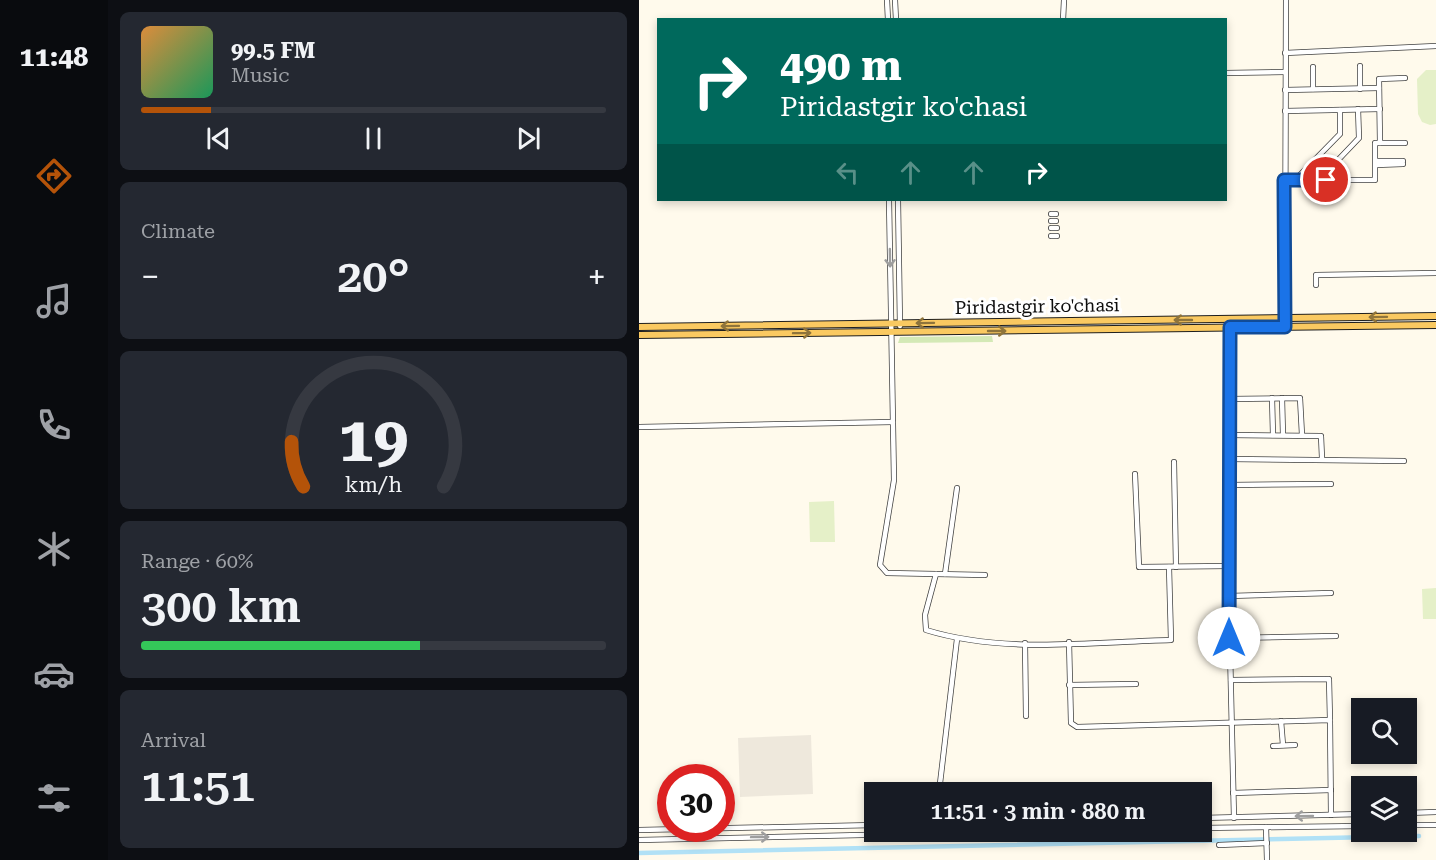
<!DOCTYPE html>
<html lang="en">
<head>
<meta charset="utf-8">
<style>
	:root { --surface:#171b24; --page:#242831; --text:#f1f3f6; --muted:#9ea1a6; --line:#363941; --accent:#b45309 }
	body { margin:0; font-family:"Roboto Serif",serif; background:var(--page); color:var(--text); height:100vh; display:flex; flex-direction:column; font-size:22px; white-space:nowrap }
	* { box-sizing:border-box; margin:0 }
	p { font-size:20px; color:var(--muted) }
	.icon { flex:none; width:33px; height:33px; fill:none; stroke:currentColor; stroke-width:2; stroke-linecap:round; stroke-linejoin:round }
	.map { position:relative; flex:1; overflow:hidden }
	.drawer { display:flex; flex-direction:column; gap:12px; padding:12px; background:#0d0f14; width:531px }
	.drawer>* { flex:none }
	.top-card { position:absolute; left:18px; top:18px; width:570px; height:183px; border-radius:0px; box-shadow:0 3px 9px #0003; background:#00695c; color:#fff; overflow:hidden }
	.buttons { position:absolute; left:712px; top:698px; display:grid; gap:12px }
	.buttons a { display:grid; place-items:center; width:66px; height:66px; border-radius:0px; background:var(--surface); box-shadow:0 3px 9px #0003; font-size:30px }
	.speed { position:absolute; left:18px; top:764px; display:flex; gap:12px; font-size:30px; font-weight:700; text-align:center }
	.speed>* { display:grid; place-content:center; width:78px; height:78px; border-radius:50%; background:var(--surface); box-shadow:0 3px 9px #0003; line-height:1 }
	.speed .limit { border:9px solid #d22; background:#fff; color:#111 }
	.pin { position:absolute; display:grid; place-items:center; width:51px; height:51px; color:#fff; margin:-26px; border:3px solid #fff; border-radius:50%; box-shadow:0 2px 6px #0007 }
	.me { position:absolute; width:66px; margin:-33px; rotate:0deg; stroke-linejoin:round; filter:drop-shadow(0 0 4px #0008) }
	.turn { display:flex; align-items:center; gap:21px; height:126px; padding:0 24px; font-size:27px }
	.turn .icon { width:78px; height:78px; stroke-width:2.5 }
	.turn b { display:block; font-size:42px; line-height:51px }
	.lanes { display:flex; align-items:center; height:57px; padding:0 24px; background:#0003; justify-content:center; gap:30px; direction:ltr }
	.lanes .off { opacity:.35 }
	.big { font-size:45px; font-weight:600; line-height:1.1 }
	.drawer .card { flex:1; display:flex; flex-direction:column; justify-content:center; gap:9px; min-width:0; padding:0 21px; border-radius:9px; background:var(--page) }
	.drawer .dial { align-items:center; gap:0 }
	.dial svg { height:156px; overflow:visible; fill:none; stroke:var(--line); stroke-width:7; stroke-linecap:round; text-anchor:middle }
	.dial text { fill:var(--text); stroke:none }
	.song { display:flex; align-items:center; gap:18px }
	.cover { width:72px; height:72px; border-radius:9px; background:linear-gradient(135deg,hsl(30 70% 55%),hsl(150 70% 35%)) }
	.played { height:6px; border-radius:3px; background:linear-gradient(90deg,var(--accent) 15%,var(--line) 15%) }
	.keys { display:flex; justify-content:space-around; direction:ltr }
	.heat { display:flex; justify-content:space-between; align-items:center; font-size:33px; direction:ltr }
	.charge { height:9px; border-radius:4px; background:linear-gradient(90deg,#34c759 60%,var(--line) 0) }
	.trip { position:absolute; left:225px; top:782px; width:348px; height:60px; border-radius:0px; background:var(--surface); box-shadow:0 3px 9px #0003; font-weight:600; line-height:60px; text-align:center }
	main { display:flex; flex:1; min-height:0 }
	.tabs { display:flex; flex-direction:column; width:108px; justify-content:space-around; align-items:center; background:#090b0e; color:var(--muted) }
	.tabs .icon { width:42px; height:42px }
	.tabs .on { color:var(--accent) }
	.tabs b { font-size:27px; color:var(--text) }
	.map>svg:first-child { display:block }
</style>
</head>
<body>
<main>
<nav class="tabs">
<b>11:48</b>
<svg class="icon on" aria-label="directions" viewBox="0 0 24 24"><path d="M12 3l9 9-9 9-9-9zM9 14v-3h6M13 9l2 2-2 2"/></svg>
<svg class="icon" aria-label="music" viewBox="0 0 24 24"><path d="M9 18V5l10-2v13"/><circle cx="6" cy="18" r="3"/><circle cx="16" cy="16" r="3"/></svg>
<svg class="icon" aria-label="phone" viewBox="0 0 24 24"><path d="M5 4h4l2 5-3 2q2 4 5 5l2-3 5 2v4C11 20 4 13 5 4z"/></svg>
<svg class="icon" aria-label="climate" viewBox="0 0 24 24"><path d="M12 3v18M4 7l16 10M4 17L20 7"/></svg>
<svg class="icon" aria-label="car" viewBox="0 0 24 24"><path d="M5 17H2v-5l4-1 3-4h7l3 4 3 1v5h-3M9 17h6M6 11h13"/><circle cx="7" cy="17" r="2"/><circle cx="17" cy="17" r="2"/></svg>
<svg class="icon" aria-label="filters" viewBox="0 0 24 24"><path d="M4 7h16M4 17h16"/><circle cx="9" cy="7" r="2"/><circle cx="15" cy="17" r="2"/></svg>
</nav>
<section class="drawer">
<div class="card">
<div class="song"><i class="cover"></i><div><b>99.5 FM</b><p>Music</p></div></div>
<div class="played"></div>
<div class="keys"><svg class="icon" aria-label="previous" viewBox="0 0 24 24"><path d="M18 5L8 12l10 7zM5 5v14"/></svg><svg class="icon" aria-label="pause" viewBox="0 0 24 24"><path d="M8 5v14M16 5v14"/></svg><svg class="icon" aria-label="next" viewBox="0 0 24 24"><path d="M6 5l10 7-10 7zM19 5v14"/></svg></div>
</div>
<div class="card"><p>Climate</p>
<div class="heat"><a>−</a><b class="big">20°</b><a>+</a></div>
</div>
<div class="card dial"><svg viewBox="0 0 100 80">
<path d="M14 69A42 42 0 1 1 86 69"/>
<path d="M14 69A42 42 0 0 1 8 46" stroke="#b45309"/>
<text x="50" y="56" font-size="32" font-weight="700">19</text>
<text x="50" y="72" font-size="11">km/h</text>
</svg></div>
<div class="card"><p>Range · 60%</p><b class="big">300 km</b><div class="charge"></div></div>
<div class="card"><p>Arrival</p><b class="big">11:51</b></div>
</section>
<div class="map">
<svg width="797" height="860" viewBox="0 0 797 860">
	<rect width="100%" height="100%" fill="#fffaec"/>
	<path fill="#d4e9b6" d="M353,336l1,6 -95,1 2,-6z"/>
	<g fill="#e5f0c8">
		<path d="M787,70h10v54l-6,1 -8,-3 -4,-8 -1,-35z"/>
		<path d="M195,501l1,41h-25l-1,-40z"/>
		<path d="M797,588v31h-13l-1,-30z"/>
	</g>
	<path fill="#eee8dc" d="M172,735l2,59 -73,3 -2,-59z"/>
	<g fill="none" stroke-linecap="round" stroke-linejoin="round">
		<path stroke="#b1e1f6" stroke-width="4.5" d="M0,853l780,-17"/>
		<defs>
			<g id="minor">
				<path d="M248,0l1,20"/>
				<path d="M256,0l1,20"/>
				<path d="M424,20l1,-20"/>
				<path d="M646,53l151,-7"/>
				<path d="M721,66v23"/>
				<path d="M674,67v22"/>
				<path d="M586,73l60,-1"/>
				<path d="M646,90l94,-2"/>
				<path d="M646,111l95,-2"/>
				<path d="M741,143l-1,-64 26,-1"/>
				<path d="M737,161h27"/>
				<path d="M737,165l27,-1"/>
				<path d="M645,180h91v-37h30"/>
				<path d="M656,180l45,-46v-24"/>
				<path d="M680,180l40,-42 -1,-29"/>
				<path d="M250,200l5,280 -14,85 7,8 98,2"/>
				<path d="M259,200l2,126"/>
				<path d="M412,214h5"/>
				<path d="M412,221h5"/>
				<path d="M412,228h6"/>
				<path d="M412,236h6"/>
				<path d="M677,285v-10l120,-2"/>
				<path d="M591,327l-2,239 6,252"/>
				<path d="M646,327l1,-327"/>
				<path d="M633,398l1,37"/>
				<path d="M643,398l1,37"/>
				<path d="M590,399l71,-1 2,37"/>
				<path d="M0,427l254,-5"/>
				<path d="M590,435l92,1 1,22"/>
				<path d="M590,459l175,2"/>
				<path d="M535,462l2,105"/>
				<path d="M496,474l4,93 89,-1"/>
				<path d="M590,485l102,-1"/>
				<path d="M297,574l-11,41 1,15c78,24 164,12 245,10l-2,-73"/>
				<path d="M306,574l12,-86"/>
				<path d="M590,596l102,-3"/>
				<path d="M590,638l107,-2"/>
				<path d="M430,642l2,81 6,4 253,-7 1,95"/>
				<path d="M386,643l1,73"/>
				<path d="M592,680l98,-1 1,41"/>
				<path d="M430,685l67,-1"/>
				<path d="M642,721l2,24"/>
				<path d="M634,746l22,-1"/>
				<path d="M300,792l18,-153"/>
				<path d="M594,793l98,-3"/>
				<path d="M768,813l29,-1"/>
				<path d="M562,818l161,-4"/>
				<path d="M768,825h29"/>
				<path d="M627,827l1,33"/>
				<path d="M562,828l161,-2"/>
				<path d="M0,830l236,-5"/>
				<path d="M0,840l399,-9"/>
				<path d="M580,845l48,-2"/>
			</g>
			<g id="major">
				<path d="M0,327l797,-11"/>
				<path d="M0,335l797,-10"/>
			</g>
		</defs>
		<use href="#minor" stroke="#404040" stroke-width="6"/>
		<use href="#major" stroke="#1e1e1e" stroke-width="8"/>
		<use href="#minor" stroke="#fff" stroke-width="4.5"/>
		<use href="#major" stroke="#fac961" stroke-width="6"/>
	</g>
	<defs><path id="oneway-shaft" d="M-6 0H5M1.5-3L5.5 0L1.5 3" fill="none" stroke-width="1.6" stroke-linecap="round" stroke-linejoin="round" transform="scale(1.5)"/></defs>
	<g stroke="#9e9e9e">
		<use href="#oneway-shaft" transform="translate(251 258) rotate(89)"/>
		<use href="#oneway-shaft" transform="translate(665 816) rotate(179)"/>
		<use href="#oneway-shaft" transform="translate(121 837) rotate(-1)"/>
	</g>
	<g stroke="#8f743b">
		<use href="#oneway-shaft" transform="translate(739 317) rotate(179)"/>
		<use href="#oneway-shaft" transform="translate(544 320) rotate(180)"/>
		<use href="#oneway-shaft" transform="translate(286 323) rotate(179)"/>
		<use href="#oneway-shaft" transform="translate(91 326) rotate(179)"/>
		<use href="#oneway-shaft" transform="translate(358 331)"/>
		<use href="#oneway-shaft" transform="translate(163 333) rotate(-1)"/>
	</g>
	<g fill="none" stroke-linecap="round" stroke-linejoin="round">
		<defs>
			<path id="route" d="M590,638l1,-311h55l-1,-147h42"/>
		</defs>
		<use href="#route" stroke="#114b97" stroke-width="15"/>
		<use href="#route" stroke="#1a73e8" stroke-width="10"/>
	</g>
	<g text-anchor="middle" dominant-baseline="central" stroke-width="6" stroke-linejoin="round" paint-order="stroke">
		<g font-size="18" fill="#0d0d0d" stroke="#fff">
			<text transform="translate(398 306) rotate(-1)">Piridastgir ko'chasi</text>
		</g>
	</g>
</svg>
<div class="buttons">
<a><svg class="icon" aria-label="search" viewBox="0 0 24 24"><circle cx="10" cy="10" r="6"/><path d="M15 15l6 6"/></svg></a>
<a><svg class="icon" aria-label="layers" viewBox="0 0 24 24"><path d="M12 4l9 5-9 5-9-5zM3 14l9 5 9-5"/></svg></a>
</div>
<div class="speed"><div class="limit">30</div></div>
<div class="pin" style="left:687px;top:180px;background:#d93025"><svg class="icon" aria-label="arrive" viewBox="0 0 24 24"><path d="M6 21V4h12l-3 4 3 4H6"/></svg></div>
<svg class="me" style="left:590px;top:638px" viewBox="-20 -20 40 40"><circle r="19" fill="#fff"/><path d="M0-13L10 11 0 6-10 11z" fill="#1a73e8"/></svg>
<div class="trip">11:51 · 3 min · 880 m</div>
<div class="top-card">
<div class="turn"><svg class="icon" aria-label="right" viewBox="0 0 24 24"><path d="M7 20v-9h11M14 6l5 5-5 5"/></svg><div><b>490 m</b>Piridastgir ko'chasi</div></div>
<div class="lanes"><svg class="icon off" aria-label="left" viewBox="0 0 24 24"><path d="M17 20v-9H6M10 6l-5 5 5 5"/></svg><svg class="icon off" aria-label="ahead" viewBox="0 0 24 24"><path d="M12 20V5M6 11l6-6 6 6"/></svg><svg class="icon off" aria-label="ahead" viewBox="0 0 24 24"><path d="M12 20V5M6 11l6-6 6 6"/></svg><svg class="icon" aria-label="right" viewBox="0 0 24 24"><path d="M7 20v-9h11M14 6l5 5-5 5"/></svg></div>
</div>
</div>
</main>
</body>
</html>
